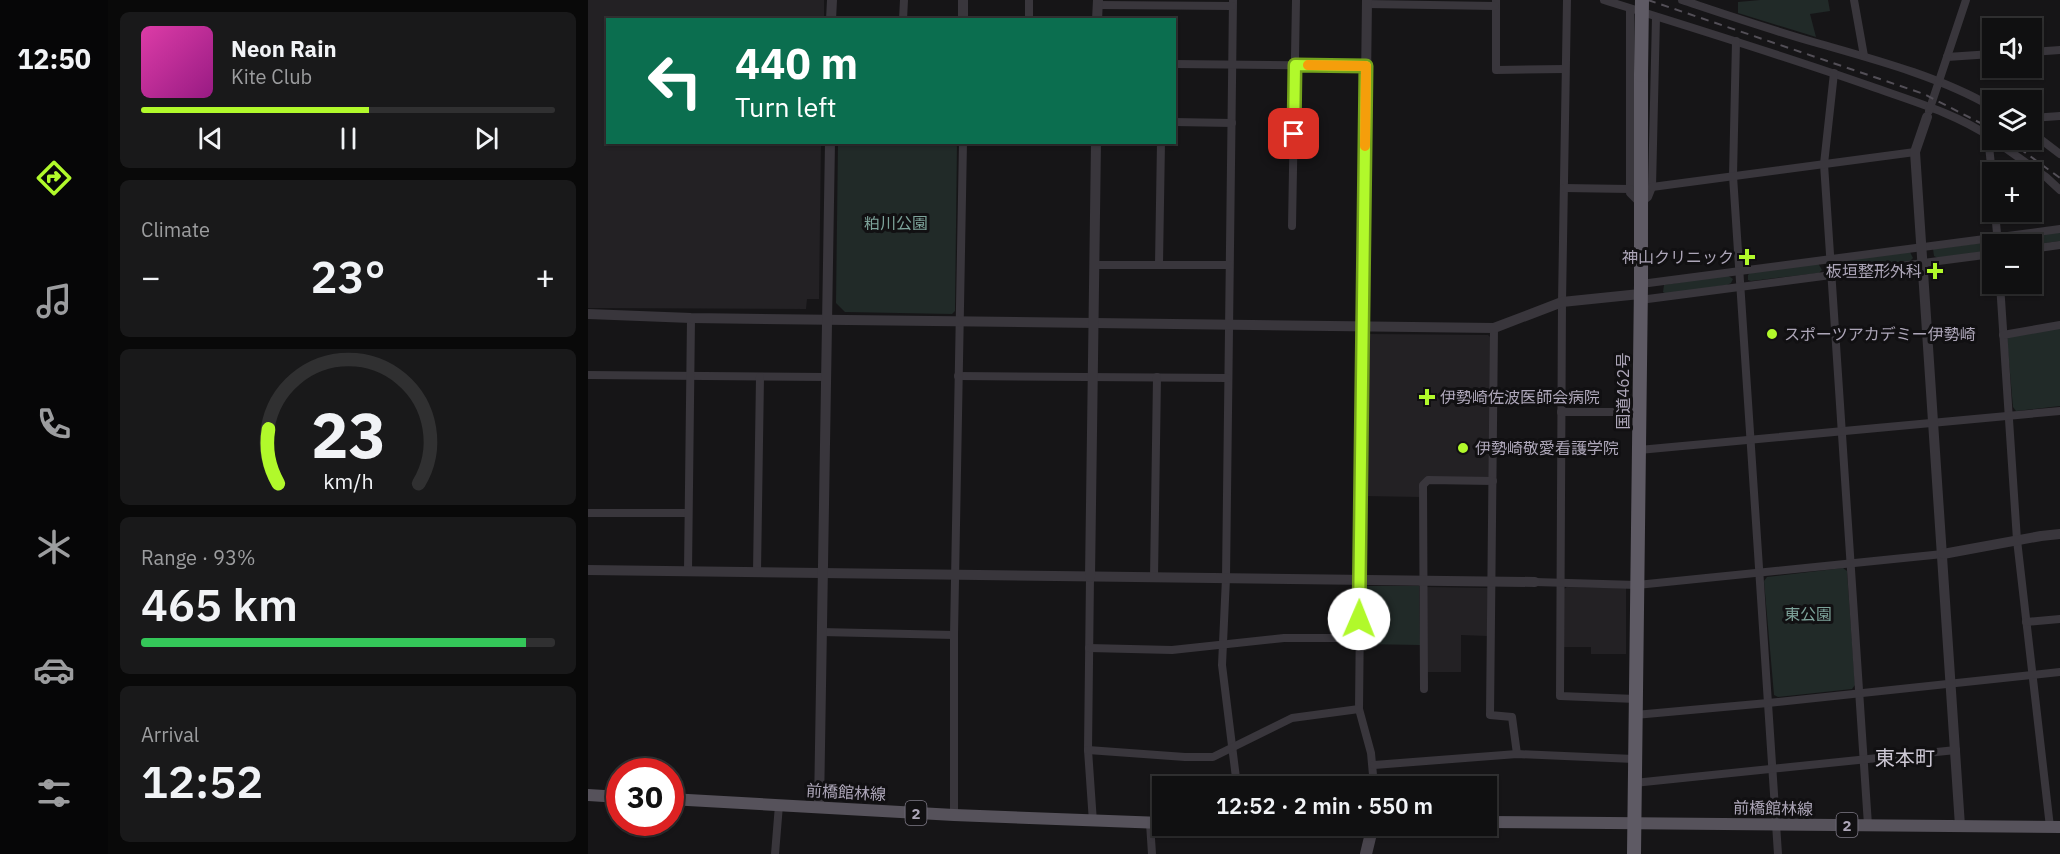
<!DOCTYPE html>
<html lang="en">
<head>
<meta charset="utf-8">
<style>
	:root { --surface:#101011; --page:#19191a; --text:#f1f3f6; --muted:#9c9d9f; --line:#303031; --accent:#b1f92b }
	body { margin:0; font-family:"IBM Plex Sans","Noto Sans JP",sans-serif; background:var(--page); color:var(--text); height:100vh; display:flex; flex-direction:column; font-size:22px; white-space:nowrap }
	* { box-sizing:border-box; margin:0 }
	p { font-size:20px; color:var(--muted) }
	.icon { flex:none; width:33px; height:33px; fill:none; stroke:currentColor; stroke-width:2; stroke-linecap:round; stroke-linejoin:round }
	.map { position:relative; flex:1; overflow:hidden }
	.sheet { display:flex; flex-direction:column; gap:12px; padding:12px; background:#090909; width:480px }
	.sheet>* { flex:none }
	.banner { position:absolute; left:18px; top:18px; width:570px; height:126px; border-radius:0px; box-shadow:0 2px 4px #0004,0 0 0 2px var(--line); background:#0b6e4f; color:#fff; overflow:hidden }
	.tools { position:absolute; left:1394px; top:18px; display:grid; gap:12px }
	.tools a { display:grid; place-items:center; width:60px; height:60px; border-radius:0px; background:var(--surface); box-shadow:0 2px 4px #0004,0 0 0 2px var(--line); font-size:30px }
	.speed { position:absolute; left:18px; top:758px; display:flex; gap:12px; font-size:30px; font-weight:700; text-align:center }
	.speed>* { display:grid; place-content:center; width:78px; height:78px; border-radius:50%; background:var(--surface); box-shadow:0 2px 4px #0004,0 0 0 2px var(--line); line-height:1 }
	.speed .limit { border:9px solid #d22; background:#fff; color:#111 }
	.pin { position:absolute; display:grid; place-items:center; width:51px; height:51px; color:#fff; margin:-26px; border-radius:12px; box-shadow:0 3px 9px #0006 }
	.me { position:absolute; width:66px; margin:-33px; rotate:1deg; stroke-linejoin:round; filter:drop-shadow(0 0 4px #0008) }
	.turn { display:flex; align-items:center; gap:21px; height:126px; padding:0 30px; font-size:27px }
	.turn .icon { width:78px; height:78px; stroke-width:2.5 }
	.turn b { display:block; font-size:42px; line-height:51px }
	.big { font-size:45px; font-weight:600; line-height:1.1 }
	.sheet .card { flex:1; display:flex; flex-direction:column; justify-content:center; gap:9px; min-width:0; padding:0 21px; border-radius:9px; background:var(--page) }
	.sheet .dial { align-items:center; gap:0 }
	.dial svg { height:156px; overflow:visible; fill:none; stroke:var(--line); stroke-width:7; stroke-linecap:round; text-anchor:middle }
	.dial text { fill:var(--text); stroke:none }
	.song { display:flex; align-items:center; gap:18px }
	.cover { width:72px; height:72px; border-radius:9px; background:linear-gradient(135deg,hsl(320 70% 55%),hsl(310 70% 35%)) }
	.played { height:6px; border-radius:3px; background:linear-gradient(90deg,var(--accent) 55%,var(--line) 55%) }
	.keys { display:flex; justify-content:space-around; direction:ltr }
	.heat { display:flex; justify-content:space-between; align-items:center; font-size:33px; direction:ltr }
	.charge { height:9px; border-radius:4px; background:linear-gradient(90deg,#34c759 93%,var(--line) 0) }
	.trip { position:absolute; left:564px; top:776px; width:345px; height:60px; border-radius:0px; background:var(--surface); box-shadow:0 2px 4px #0004,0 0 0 2px var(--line); font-weight:600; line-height:60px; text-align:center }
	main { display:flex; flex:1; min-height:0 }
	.menu { display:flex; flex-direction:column; width:108px; justify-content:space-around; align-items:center; background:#060607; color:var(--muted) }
	.menu .icon { width:42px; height:42px }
	.menu .current { color:var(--accent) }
	.menu b { font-size:27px; color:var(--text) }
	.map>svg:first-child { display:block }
</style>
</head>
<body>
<main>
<nav class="menu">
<b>12:50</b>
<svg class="icon current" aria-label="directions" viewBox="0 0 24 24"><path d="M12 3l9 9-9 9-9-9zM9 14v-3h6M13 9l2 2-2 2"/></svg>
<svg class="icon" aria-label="music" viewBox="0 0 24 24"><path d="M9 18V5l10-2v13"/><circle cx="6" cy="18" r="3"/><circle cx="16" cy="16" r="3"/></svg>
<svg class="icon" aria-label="phone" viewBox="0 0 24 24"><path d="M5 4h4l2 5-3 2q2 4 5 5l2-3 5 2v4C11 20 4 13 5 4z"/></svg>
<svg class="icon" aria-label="climate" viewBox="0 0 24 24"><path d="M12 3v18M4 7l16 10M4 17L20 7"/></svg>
<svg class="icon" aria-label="car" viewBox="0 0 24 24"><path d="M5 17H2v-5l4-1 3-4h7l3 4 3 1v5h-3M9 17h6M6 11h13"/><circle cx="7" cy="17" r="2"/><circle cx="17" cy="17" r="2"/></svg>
<svg class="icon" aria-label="filters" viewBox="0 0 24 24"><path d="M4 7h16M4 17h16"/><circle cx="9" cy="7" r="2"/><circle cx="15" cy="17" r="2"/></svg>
</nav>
<section class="sheet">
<div class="card">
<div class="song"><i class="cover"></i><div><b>Neon Rain</b><p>Kite Club</p></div></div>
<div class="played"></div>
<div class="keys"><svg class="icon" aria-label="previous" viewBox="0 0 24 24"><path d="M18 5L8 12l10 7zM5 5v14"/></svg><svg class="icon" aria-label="pause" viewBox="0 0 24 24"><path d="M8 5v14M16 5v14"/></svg><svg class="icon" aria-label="next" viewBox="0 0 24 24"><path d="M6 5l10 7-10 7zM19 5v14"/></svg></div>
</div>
<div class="card"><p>Climate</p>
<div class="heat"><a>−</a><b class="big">23°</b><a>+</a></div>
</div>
<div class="card dial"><svg viewBox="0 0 100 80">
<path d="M14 69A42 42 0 1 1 86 69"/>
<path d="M14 69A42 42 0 0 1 9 41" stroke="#b1f92b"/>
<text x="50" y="56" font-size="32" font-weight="700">23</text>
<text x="50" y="72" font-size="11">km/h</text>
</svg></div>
<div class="card"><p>Range · 93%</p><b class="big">465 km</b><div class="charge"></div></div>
<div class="card"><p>Arrival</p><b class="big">12:52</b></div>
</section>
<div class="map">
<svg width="1472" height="854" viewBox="0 0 1472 854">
	<rect width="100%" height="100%" fill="#161517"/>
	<g fill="#232124">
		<path d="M0,0h236v19l-216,1v122l213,1 -2,156h-12l-1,10 -218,-1z"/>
		<path d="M782,334l118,1 4,4 -2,138 -3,1 -61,1 -6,18 -56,-1 2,-159z"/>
		<path d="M839,587l61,1 -1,48 -26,-1v37h-34z"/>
		<path d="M979,587l59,1v66h-35v-7h-29v-57z"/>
	</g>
	<g fill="#212a28">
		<path d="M1172,0h68l2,11 -20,3 6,23 -78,-24v-11z"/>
		<path d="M250,143h119l-2,168 -3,3 -107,-2 -9,-9z"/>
		<path d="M1472,231v10l-29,4 -26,-1 -1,-5z"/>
		<path d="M1400,242l1,5 -2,4 -49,7 -4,-2 -1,-7z"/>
		<path d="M1322,252l3,6 -3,3 -68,9 -3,-2v-7z"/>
		<path d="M1230,263l4,7 -3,3 -68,8 -3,-1v-5l4,-4z"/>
		<path d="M1139,275l6,4 -2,4 -4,2 -60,9 -4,-2 1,-7z"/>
		<path d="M1472,328v78l-44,5 -3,-4 -6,-68 3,-3z"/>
		<path d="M1255,568l4,3 8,114 -3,4 -74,8 -4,-2 -10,-114 3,-4z"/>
		<path d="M778,586h53l1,59 -58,-1z"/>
	</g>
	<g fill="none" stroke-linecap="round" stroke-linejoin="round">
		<g stroke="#39363c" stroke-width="8">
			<path d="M645,0l-7,578 -4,87 15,121"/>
			<path d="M908,0v70l69,-1"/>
			<path d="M979,0l-5,302 -2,394 76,3"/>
			<path d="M1016,0c89,28 178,55 266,86 42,15 85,27 122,52"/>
			<path d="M1094,0c45,15 89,30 135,43 56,16 124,34 175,64"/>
			<path d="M1266,0l10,56"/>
			<path d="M779,4l128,2"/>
			<path d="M510,5l134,1"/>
			<path d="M1042,9v184l10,10 8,-6 4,-10 4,-170"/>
			<path d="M315,20l1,-20"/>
			<path d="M441,20v-20"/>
			<path d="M1148,41l-3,135 45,678"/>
			<path d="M1443,52l29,-2"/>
			<path d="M1359,57l45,-3"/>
			<path d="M586,64l192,2"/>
			<path d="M1246,73l-10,91 44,661"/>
			<path d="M1341,111l37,-111"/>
			<path d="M1443,118l29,-2"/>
			<path d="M586,122l58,1"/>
			<path d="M1443,132l29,22"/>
			<path d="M1400,136l4,39"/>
			<path d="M1406,140l52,37 14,13"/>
			<path d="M1064,187l263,-35"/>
			<path d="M976,188l66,1"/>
			<path d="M1407,212l3,32"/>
			<path d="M704,226l4,-226"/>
			<path d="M1443,249l29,-4"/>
			<path d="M571,264l2,-122"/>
			<path d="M506,265h135"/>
			<path d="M1053,284l419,-55"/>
			<path d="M1412,284l17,256 33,287"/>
			<path d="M1052,300l352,-46"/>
			<path d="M775,327l-4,382 12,44 3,33"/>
			<path d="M906,328l-4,387 22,2 5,37"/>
			<path d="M1415,335l57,-10"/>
			<path d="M0,375l238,2"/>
			<path d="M370,376l269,2"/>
			<path d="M973,412h78"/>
			<path d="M1051,450l421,-39"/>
			<path d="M0,513h100"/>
			<path d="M100,571l3,-253"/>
			<path d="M169,572l3,-195"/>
			<path d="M502,577l-2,173 5,72"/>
			<path d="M566,578l3,-201"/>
			<path d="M947,582l102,3 306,-31"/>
			<path d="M1438,622l34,-3"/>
			<path d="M233,632l133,3"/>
			<path d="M501,648l83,2 112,-12h75"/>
			<path d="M836,689l-1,-204 5,-5 65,1"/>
			<path d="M1047,715l133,-12 292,-31"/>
			<path d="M500,750l97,7h28l79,-39 67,-9"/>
			<path d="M786,765l143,-11 117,5"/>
			<path d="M1046,783l322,-33"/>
			<path d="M366,815v-180l9,-493"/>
			<path d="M562,823l2,31"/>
			<path d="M187,854l4,-49"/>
		</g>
		<g stroke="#39363c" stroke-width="10">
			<path d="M243,20l1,-20"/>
			<path d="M375,20v-20"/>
			<path d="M509,20l1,-20"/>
			<path d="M1339,117l-12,35 45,674"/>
			<path d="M0,314l103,4 803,10 68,-26 78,-8"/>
			<path d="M775,327l4,-327"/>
			<path d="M1355,554l98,-18 19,-2"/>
			<path d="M0,570l947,12"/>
			<path d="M502,577l6,-435"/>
			<path d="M231,807l11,-665"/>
		</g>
		<path stroke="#48444c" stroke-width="12" d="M778,854l7,-29"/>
		<g stroke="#56525b" stroke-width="12">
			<path d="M0,795l32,2"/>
			<path d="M82,799l284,16 208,8"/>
			<path d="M898,822l574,5"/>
		</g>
		<path stroke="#5e5a64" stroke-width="14" d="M1046,854l7,-570v-209"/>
		<g stroke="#534f57" stroke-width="2" stroke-dasharray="8 6" stroke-linecap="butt">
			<path d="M1060,0l276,94 68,35"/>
			<path d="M1420,140l52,38"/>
		</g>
		<path stroke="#5e5a64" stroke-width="14" d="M1053,75l1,-75"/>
	</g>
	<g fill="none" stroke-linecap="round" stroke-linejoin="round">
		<defs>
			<path id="route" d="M706,134l1,-69 71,1 -7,553"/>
		</defs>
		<use href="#route" stroke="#73a21c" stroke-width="15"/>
		<use href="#route" stroke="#b1f92b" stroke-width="10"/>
		<path stroke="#f59e0b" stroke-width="10" d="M720,65l58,1 -1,80"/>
	</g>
	<g fill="#b1f92b" stroke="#111012" stroke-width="2">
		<path d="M1156 248h6v6h6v6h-6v6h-6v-6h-6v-6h6z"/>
		<path d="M1344 262h6v6h6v6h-6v6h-6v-6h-6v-6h6z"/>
		<circle cx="1184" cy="334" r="6"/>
		<path d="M836 388h6v6h6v6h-6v6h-6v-6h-6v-6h6z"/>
		<circle cx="875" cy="448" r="6"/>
	</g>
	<g text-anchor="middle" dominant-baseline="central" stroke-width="6" stroke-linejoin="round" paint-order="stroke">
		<g fill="#111012" stroke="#7e7986" stroke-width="1.5">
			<rect x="317.5" y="801" width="21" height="24" rx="4.5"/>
			<rect x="1248.5" y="813" width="21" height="24" rx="4.5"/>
		</g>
		<g font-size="15" font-weight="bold" fill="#ada6b8">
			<text x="328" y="813">2</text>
			<text x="1259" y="825">2</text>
		</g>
		<g font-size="16" fill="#7da39a" stroke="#111012">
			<text x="308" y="223">粕川公園</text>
			<text x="1220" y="614">東公園</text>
		</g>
		<g font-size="16" fill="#ada6b8" stroke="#111012" text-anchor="start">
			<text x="1146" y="257" text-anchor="end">神山クリニック</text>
			<text x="1334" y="271" text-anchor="end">板垣整形外科</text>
			<text x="1196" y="334">スポーツアカデミー伊勢崎</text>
			<text x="852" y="397">伊勢崎佐波医師会病院</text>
			<text x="887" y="448">伊勢崎敬愛看護学院</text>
		</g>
		<g font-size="16" fill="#ada6b8" stroke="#111012">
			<text transform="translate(1035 391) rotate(-90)">国道462号</text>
			<text transform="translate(258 792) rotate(3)">前橋館林線</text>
			<text transform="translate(1185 808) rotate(1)">前橋館林線</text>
		</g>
		<g font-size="20" fill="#cdc8d4" stroke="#111012">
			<text x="1317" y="757">東本町</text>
		</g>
	</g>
</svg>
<div class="tools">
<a><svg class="icon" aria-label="sound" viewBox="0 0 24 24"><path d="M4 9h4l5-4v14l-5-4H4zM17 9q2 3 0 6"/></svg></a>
<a><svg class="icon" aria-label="layers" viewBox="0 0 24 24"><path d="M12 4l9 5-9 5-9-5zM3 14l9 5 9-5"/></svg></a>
<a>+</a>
<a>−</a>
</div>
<div class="speed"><div class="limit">30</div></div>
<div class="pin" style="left:706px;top:134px;background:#d93025"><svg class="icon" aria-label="arrive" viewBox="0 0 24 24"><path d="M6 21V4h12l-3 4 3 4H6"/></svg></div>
<svg class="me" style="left:771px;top:619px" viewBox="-20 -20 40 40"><circle r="19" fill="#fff"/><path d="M0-13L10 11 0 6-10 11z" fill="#b1f92b"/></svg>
<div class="trip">12:52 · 2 min · 550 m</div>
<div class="banner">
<div class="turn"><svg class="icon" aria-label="left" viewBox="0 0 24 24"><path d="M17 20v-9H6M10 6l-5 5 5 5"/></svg><div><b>440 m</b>Turn left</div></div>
</div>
</div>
</main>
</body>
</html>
